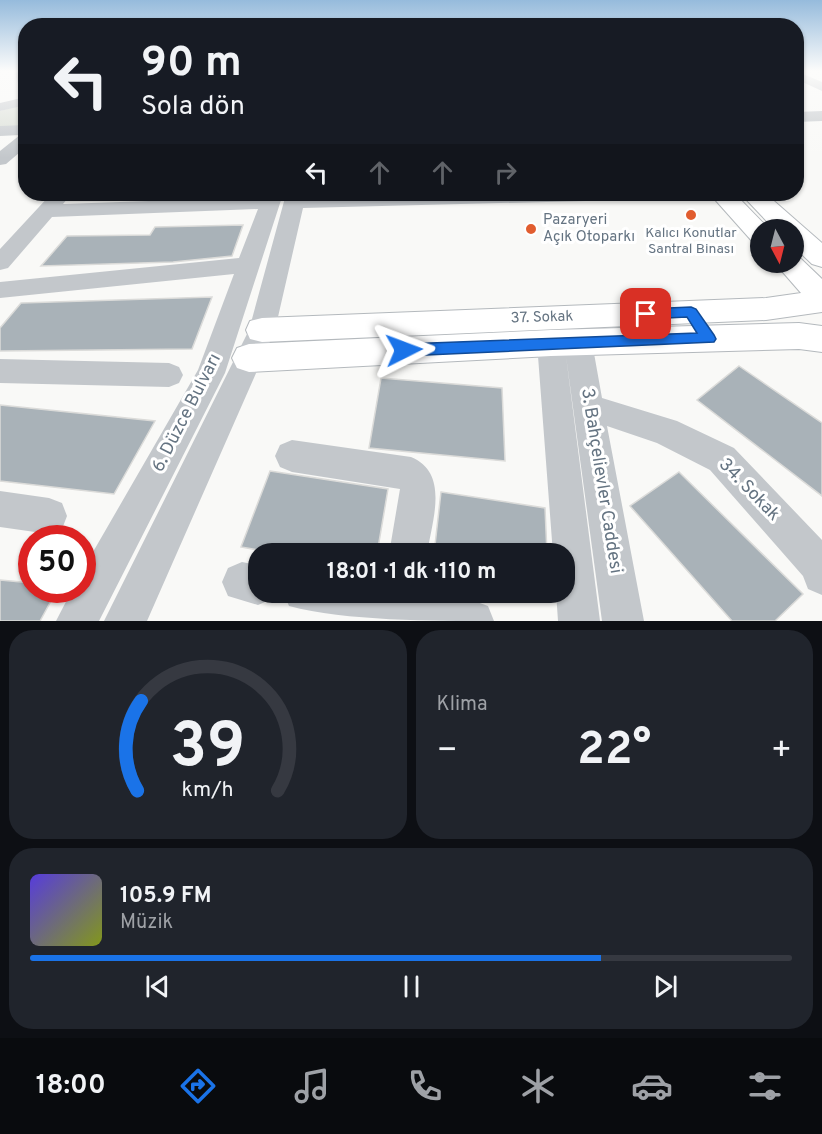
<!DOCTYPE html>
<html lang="tr">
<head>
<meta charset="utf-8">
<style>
	:root { --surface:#171b24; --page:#20242c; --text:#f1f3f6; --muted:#9ea1a6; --line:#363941; --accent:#1a73e8 }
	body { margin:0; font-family:Overpass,sans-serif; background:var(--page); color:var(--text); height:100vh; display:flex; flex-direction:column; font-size:22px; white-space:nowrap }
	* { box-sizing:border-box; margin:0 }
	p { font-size:20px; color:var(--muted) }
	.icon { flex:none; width:33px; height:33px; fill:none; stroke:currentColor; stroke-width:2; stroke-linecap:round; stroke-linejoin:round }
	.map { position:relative; height:621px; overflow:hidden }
	.details { display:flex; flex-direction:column; gap:9px; padding:9px; background:#0d0f14; flex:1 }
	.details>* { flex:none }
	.guide { position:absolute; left:18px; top:18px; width:786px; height:183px; border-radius:24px; box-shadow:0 2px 4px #0004; background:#171b24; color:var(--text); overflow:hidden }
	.needle { width:39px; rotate:173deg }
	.controls { position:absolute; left:750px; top:219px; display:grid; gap:12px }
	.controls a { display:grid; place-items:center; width:54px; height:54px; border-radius:50%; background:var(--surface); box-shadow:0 2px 4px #0004; font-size:30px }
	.speed { position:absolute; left:18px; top:525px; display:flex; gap:12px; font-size:30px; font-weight:700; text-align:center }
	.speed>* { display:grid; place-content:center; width:78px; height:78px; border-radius:50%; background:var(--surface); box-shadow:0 2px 4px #0004; line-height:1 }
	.speed .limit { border:9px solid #d22; background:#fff; color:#111 }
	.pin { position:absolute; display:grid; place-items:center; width:51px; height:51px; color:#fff; margin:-26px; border-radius:12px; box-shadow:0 3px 9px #0006 }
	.me { position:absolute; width:66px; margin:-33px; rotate:87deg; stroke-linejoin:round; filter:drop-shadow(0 0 4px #0008) }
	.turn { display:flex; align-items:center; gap:21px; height:126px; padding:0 24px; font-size:27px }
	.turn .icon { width:78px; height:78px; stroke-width:2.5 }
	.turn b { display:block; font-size:42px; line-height:51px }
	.lanes { display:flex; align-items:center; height:57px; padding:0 24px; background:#0003; justify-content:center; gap:30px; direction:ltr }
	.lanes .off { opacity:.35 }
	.big { font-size:45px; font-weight:700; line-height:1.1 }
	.details .tile { flex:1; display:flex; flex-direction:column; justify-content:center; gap:9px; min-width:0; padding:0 21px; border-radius:24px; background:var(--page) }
	.details .dial { align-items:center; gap:0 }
	.dial svg { height:156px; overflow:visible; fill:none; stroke:var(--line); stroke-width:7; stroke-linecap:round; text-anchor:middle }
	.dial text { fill:var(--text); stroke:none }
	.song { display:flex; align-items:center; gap:18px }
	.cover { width:72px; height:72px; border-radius:9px; background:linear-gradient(135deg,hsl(250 70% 55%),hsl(70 70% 35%)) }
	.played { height:6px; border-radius:3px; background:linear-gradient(90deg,var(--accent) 75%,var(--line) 75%) }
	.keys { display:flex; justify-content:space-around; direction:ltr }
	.heat { display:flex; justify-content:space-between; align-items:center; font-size:33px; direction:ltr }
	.details .tiles { flex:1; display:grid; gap:9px; grid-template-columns:1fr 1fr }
	.tile:last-child { grid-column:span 2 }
	.trip { position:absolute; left:248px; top:543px; width:327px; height:60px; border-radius:24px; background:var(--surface); box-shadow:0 2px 4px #0004; font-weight:700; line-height:60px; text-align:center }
	.tab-bar { display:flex; height:96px; justify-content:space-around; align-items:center; background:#090b0e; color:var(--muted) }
	.tab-bar .icon { width:42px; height:42px }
	.tab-bar .selected { color:var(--accent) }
	.tab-bar b { font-size:27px; color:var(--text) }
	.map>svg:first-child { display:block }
</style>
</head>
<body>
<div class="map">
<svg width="822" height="621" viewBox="0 0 822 621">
	<rect width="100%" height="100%" fill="#f9f9f7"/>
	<path fill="#d9ded6" d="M25,104v22h-25v-15z"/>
	<g fill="#a9b2b8" stroke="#dbdbd9" stroke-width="1.5">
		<path d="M243,225l-11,31 -59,6 -132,4 26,-30 83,-1 5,-8z"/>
		<path d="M212,297l-20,52 -192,2v-23l21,-25z"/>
		<path d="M739,366l83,57v73l-125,-96z"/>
		<path d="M381,378l121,10 3,73 -136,-13z"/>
		<path d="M0,405l155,16 -41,73 -114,-13z"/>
		<path d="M270,471l118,18 -11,65h-96l-40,-7z"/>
		<path d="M679,472l124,122 -28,27h-43l-102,-115z"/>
		<path d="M441,492l104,16 2,46h-113z"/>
		<path d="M0,580l32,3v7h25l-17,31h-40z"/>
	</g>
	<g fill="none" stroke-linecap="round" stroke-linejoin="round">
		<defs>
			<g id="major">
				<path d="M710,194h25l35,36h-10v12l-9,-2z"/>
				<path d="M741,194h25l56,49v24l-10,-3 -18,-17v-17h-19z"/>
				<path d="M794,254l4,2 24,23v33l-56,8 -504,22 -12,-3 -4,-9 4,-9 12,-3 504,-20 35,-5 -27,-31h20z"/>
				<path d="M799,323l23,3v26l-23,-3 -248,7 -302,16 -12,-4 -5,-10 5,-10 12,-4 302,-14z"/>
			</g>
		</defs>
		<use href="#major" stroke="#b4b9bd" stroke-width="2"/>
		<g fill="#c3c7cb" fill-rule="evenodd">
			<path d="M15,71h11v20l-7,-4z"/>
			<path d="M796,71l26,11v9l-26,-12z"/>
			<path d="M26,97v8l-26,6v-8z"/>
			<path d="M822,111v10l-26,1v-10z"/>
			<path d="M26,125v22l-20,17 -6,1v-14l20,-16 -20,1v-10z"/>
			<path d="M51,194h14l3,4 -5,6 199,-7 2,-3h19l-58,179 -126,248h-43l16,-31h10v-19l116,-201 36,-96 -234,24v-16l239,-24 19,-49 -206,8 -44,51 -8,2v-21z"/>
			<path d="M286,194h19v2l329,-2 -3,4 -7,2 -321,8 -28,122 -128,291h-43l145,-291z"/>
			<path d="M578,332l10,3 4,7 10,56 75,23 57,27 88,92v55l-14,-6 -5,-13 -93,-106 -53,-27 -50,-17 37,195h-42l-36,-265 34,265h-42l-2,-29h8v-38h-11l-16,-211 4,-7 10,-3 10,3 4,7 3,-8z"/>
			<path d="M0,359l169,4 10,4 4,8 -4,8 -10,4 -169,-4z"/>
			<path d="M292,440l119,17c39,16 21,64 16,97h-38l11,-65 -108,-17 -12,-5 -5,-11 5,-11z"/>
			<path d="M0,491l49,7 13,5 5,13 -5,13 -13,5 -49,-7z"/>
			<path d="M242,562l16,3v27h17l-3,7 -14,6 -30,-9 -6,-14 6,-14z"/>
			<path d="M283,592c60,0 151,-8 205,14l6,15c-62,0 -148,0 -205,-15z"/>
		</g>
		<use href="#major" fill="#fff" fill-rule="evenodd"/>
	</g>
	<linearGradient id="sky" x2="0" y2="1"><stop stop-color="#96bbdc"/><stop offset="0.45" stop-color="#fcfcfb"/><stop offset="1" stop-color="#fcfcfb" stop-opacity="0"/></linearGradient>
	<rect width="822" height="158" fill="url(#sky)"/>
	<path fill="#1a73e8" stroke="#114b97" stroke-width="1.5" d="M691,307l5,2 18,26 2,4 -2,3 -310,14 -6,-2 -2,-4 2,-4 6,-2 293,-11 -10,-16 -41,2 -7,-5 7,-5z"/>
	<g fill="#e15d2f" stroke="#fff" stroke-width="2">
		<circle cx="691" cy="215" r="6"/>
		<circle cx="531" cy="229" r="6"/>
	</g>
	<g text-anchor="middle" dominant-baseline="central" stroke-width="6" stroke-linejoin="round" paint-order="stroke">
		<g font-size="14" fill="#657482" stroke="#fff">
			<text x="691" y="233">Kalıcı Konutlar<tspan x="691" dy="16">Santral Binası</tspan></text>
		</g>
		<g font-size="15" fill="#657482" stroke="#fff" text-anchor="start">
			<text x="543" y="220">Pazaryeri<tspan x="543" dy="17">Açık Otoparkı</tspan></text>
		</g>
		<g font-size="15" fill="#657482" stroke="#fff">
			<text transform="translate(542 318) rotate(-2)">37. Sokak</text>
		</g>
		<g font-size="18" fill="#657482" stroke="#fff">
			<text transform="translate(187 413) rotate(-63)">6. Düzce Bulvarı</text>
			<text transform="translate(601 481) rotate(81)">3. Bahçelievler Caddesi</text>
			<text transform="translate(749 490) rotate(46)">34. Sokak</text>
		</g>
	</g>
</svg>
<div class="controls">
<a><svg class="needle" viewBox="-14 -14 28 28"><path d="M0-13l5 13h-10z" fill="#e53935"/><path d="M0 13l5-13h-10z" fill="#9ea1a6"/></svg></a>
</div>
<div class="speed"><div class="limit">50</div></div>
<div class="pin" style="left:646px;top:314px;background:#d93025"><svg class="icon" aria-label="arrive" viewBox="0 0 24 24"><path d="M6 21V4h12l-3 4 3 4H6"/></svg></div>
<svg class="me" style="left:404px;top:350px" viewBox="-20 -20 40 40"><path d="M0-17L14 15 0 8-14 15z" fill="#1a73e8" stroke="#fff" stroke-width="4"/></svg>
<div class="trip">18:01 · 1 dk · 110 m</div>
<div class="guide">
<div class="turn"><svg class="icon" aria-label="left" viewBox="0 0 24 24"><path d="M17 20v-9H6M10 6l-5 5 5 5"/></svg><div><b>90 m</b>Sola dön</div></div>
<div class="lanes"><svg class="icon" aria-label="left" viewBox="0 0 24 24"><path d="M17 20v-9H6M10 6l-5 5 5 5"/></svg><svg class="icon off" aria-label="ahead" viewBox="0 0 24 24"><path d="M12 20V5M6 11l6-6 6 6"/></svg><svg class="icon off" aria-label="ahead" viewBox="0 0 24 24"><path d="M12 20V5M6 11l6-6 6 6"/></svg><svg class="icon off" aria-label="right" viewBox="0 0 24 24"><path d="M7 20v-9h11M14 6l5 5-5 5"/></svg></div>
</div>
</div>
<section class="details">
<div class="tiles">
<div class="tile dial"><svg viewBox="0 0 100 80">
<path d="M14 69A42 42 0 1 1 86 69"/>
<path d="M14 69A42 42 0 0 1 16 23" stroke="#1a73e8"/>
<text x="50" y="56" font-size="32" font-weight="700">39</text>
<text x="50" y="72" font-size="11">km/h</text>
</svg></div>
<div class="tile"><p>Klima</p>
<div class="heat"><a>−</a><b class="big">22°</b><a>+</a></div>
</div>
<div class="tile">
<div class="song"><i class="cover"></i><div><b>105.9 FM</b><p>Müzik</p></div></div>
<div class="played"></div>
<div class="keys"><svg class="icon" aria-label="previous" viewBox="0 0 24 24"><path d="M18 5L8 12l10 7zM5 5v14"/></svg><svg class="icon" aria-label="pause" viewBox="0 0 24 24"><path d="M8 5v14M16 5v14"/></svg><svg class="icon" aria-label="next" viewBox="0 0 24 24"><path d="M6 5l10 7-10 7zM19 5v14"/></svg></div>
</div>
</div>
</section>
<nav class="tab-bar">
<b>18:00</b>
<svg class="icon selected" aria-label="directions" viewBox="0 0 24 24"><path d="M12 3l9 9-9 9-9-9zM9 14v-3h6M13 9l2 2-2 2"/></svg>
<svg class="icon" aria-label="music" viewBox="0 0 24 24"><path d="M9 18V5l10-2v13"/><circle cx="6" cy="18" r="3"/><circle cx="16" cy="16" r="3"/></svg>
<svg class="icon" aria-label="phone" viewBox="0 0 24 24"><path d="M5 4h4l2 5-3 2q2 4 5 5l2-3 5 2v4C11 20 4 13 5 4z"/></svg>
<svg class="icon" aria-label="climate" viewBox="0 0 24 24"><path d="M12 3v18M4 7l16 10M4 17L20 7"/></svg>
<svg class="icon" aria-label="car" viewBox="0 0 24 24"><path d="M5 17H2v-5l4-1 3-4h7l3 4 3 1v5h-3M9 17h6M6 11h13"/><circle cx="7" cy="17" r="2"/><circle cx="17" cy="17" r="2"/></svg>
<svg class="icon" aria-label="filters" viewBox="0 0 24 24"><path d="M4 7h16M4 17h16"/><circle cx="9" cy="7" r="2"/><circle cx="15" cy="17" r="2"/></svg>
</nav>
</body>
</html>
